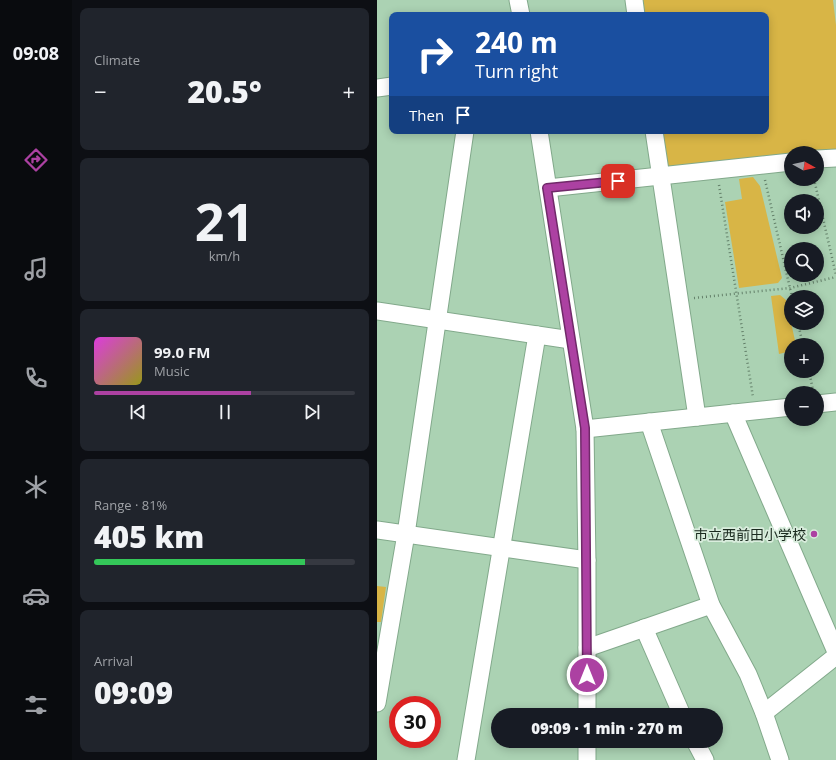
<!DOCTYPE html>
<html lang="en">
<head>
<meta charset="utf-8">
<style>
	:root { --surface:#171b24; --page:#20242c; --text:#f1f3f6; --muted:#9ea1a6; --line:#363941; --accent:#ac41a2 }
	body { margin:0; font-family:"Open Sans","Noto Sans JP",sans-serif; background:var(--page); color:var(--text); height:100vh; display:flex; flex-direction:column; font-size:15px; white-space:nowrap }
	* { box-sizing:border-box; margin:0 }
	p { font-size:13px; color:var(--muted) }
	.icon { flex:none; width:22px; height:22px; fill:none; stroke:currentColor; stroke-width:2; stroke-linecap:round; stroke-linejoin:round }
	.map { position:relative; flex:1; overflow:hidden }
	.panel { display:flex; flex-direction:column; gap:8px; padding:8px; background:#0d0f14; width:305px }
	.panel>* { flex:none }
	.hud { position:absolute; left:12px; top:12px; width:380px; height:122px; border-radius:8px; box-shadow:0 2px 10px #0003; background:#1a4fa0; color:#fff; overflow:hidden }
	.needle { width:26px; rotate:98deg }
	.tools { position:absolute; left:407px; top:146px; display:grid; gap:8px }
	.tools a { display:grid; place-items:center; width:40px; height:40px; border-radius:50%; background:var(--surface); box-shadow:0 2px 10px #0003; font-size:20px }
	.speed { position:absolute; left:12px; top:696px; display:flex; gap:8px; font-size:20px; font-weight:700; text-align:center }
	.speed>* { display:grid; place-content:center; width:52px; height:52px; border-radius:50%; background:var(--surface); box-shadow:0 2px 10px #0003; line-height:1 }
	.speed .limit { border:6px solid #d22; background:#fff; color:#111 }
	.pin { position:absolute; display:grid; place-items:center; width:34px; height:34px; color:#fff; margin:-17px; border-radius:8px; box-shadow:0 2px 6px #0006 }
	.me { position:absolute; width:44px; margin:-22px; rotate:0deg; stroke-linejoin:round; filter:drop-shadow(0 0 3px #0008) }
	.turn { display:flex; align-items:center; gap:14px; height:84px; padding:0 20px; font-size:18px }
	.turn .icon { width:52px; height:52px; stroke-width:2.5 }
	.turn b { display:block; font-size:28px; line-height:34px }
	.then { display:flex; align-items:center; height:38px; padding:0 20px; background:#0003; gap:8px; font-size:15px }
	.big { font-size:30px; font-weight:800; line-height:1.1 }
	.panel .tile { flex:1; display:flex; flex-direction:column; justify-content:center; gap:6px; min-width:0; padding:0 14px; border-radius:8px; background:var(--page) }
	.panel .dial { align-items:center; gap:0 }
	.dial b { font-size:52px; line-height:1 }
	.song { display:flex; align-items:center; gap:12px }
	.cover { width:48px; height:48px; border-radius:6px; background:linear-gradient(135deg,hsl(300 70% 55%),hsl(60 70% 35%)) }
	.played { height:4px; border-radius:2px; background:linear-gradient(90deg,var(--accent) 60%,var(--line) 60%) }
	.keys { display:flex; justify-content:space-around; direction:ltr }
	.heat { display:flex; justify-content:space-between; align-items:center; font-size:22px; direction:ltr }
	.charge { height:6px; border-radius:3px; background:linear-gradient(90deg,#34c759 81%,var(--line) 0) }
	.trip { position:absolute; left:114px; top:708px; width:232px; height:40px; border-radius:20px; background:var(--surface); box-shadow:0 2px 10px #0003; font-weight:800; line-height:40px; text-align:center }
	main { display:flex; flex:1; min-height:0 }
	.menu { display:flex; flex-direction:column; width:72px; justify-content:space-around; align-items:center; background:#090b0e; color:var(--muted) }
	.menu .icon { width:28px; height:28px }
	.menu .on { color:var(--accent) }
	.menu b { font-size:18px; color:var(--text) }
	.map>svg:first-child { display:block }
</style>
</head>
<body>
<main>
<nav class="menu">
<b>09:08</b>
<svg class="icon on" aria-label="directions" viewBox="0 0 24 24"><path d="M12 3l9 9-9 9-9-9zM9 14v-3h6M13 9l2 2-2 2"/></svg>
<svg class="icon" aria-label="music" viewBox="0 0 24 24"><path d="M9 18V5l10-2v13"/><circle cx="6" cy="18" r="3"/><circle cx="16" cy="16" r="3"/></svg>
<svg class="icon" aria-label="phone" viewBox="0 0 24 24"><path d="M5 4h4l2 5-3 2q2 4 5 5l2-3 5 2v4C11 20 4 13 5 4z"/></svg>
<svg class="icon" aria-label="climate" viewBox="0 0 24 24"><path d="M12 3v18M4 7l16 10M4 17L20 7"/></svg>
<svg class="icon" aria-label="car" viewBox="0 0 24 24"><path d="M5 17H2v-5l4-1 3-4h7l3 4 3 1v5h-3M9 17h6M6 11h13"/><circle cx="7" cy="17" r="2"/><circle cx="17" cy="17" r="2"/></svg>
<svg class="icon" aria-label="filters" viewBox="0 0 24 24"><path d="M4 7h16M4 17h16"/><circle cx="9" cy="7" r="2"/><circle cx="15" cy="17" r="2"/></svg>
</nav>
<section class="panel">
<div class="tile"><p>Climate</p>
<div class="heat"><a>−</a><b class="big">20.5°</b><a>+</a></div>
</div>
<div class="tile dial"><b>21</b><p>km/h</p></div>
<div class="tile">
<div class="song"><i class="cover"></i><div><b>99.0 FM</b><p>Music</p></div></div>
<div class="played"></div>
<div class="keys"><svg class="icon" aria-label="previous" viewBox="0 0 24 24"><path d="M18 5L8 12l10 7zM5 5v14"/></svg><svg class="icon" aria-label="pause" viewBox="0 0 24 24"><path d="M8 5v14M16 5v14"/></svg><svg class="icon" aria-label="next" viewBox="0 0 24 24"><path d="M6 5l10 7-10 7zM19 5v14"/></svg></div>
</div>
<div class="tile"><p>Range · 81%</p><b class="big">405 km</b><div class="charge"></div></div>
<div class="tile"><p>Arrival</p><b class="big">09:09</b></div>
</section>
<div class="map">
<svg width="459" height="760" viewBox="0 0 459 760">
	<rect width="100%" height="100%" fill="#abd2b3"/>
	<g fill="#d8b546">
		<path d="M263,0h193l3,25v126l-19,2h-26v3l-121,12 -5,-4 -5,-33h106v-116h-124z"/>
		<path d="M376,177l7,9 22,92 -4,5 -39,5 -14,-86 17,-3 -3,-20z"/>
		<path d="M403,295l6,5 10,45h-5v6l-12,3 -8,-58z"/>
		<path d="M0,586l9,1 -5,35h-4z"/>
	</g>
	<g fill="none" stroke-linecap="round" stroke-linejoin="round">
		<defs>
			<g id="minor">
				<path d="M141,0l3,15"/>
				<path d="M257,0l2,15"/>
				<path d="M0,88l15,-2"/>
				<path d="M162,131l46,298 2,135v151"/>
				<path d="M277,131l43,286"/>
				<path d="M440,159l19,-1"/>
				<path d="M171,188l243,-26"/>
				<path d="M0,311l194,29"/>
				<path d="M440,404l19,-2"/>
				<path d="M356,413l103,239"/>
				<path d="M272,422l62,183 37,69 16,39 16,47"/>
				<path d="M208,429l206,-22"/>
				<path d="M0,530l210,30"/>
				<path d="M267,628l38,87"/>
				<path d="M210,648l124,-43"/>
				<path d="M0,703l29,-169 59,-403"/>
				<path d="M387,713l72,-57"/>
				<path d="M318,741l10,19"/>
				<path d="M89,760l71,-425"/>
				<path d="M210,760v-19"/>
			</g>
		</defs>
		<use href="#minor" stroke="#82a98b" stroke-width="19"/>
		<g stroke="#64806a" stroke-width="2.5" stroke-dasharray="1 3" stroke-linecap="butt">
			<path d="M437,179l22,96"/>
			<path d="M388,180l27,117"/>
			<path d="M342,185l34,212"/>
			<path d="M317,298l96,-10 46,-11"/>
			<path d="M421,323l5,22"/>
			<path d="M432,371l4,19"/>
		</g>
		<use href="#minor" stroke="#fff" stroke-width="17"/>
	</g>
	<g fill="none" stroke-linecap="round" stroke-linejoin="round">
		<defs>
			<path id="route" d="M210,675l-2,-247 -38,-240 71,-7"/>
		</defs>
		<use href="#route" stroke="#702a69" stroke-width="10"/>
		<use href="#route" stroke="#ac41a2" stroke-width="7"/>
	</g>
	<circle fill="#ac41a2" stroke="#d9eddd" stroke-width="1.5" cx="437" cy="534" r="4"/>
	<g text-anchor="middle" dominant-baseline="central" stroke-width="3.5" stroke-linejoin="round" paint-order="stroke">
		<g font-size="14" fill="#1a2a1e" stroke="#d9eddd" text-anchor="end">
			<text x="429" y="534">市立西前田小学校</text>
		</g>
	</g>
</svg>
<div class="tools">
<a><svg class="needle" viewBox="-14 -14 28 28"><path d="M0-13l5 13h-10z" fill="#e53935"/><path d="M0 13l5-13h-10z" fill="#9ea1a6"/></svg></a>
<a><svg class="icon" aria-label="sound" viewBox="0 0 24 24"><path d="M4 9h4l5-4v14l-5-4H4zM17 9q2 3 0 6"/></svg></a>
<a><svg class="icon" aria-label="search" viewBox="0 0 24 24"><circle cx="10" cy="10" r="6"/><path d="M15 15l6 6"/></svg></a>
<a><svg class="icon" aria-label="layers" viewBox="0 0 24 24"><path d="M12 4l9 5-9 5-9-5zM3 14l9 5 9-5"/></svg></a>
<a>+</a>
<a>−</a>
</div>
<div class="speed"><div class="limit">30</div></div>
<div class="pin" style="left:241px;top:181px;background:#d93025"><svg class="icon" aria-label="arrive" viewBox="0 0 24 24"><path d="M6 21V4h12l-3 4 3 4H6"/></svg></div>
<svg class="me" style="left:210px;top:675px" viewBox="-20 -20 40 40"><circle r="17" fill="#ac41a2" stroke="#fff" stroke-width="3"/><path d="M0-11L8 9 0 5-8 9z" fill="#fff"/></svg>
<div class="trip">09:09 · 1 min · 270 m</div>
<div class="hud">
<div class="turn"><svg class="icon" aria-label="right" viewBox="0 0 24 24"><path d="M7 20v-9h11M14 6l5 5-5 5"/></svg><div><b>240 m</b>Turn right</div></div>
<div class="then">Then<svg class="icon" aria-label="arrive" viewBox="0 0 24 24"><path d="M6 21V4h12l-3 4 3 4H6"/></svg></div>
</div>
</div>
</main>
</body>
</html>
